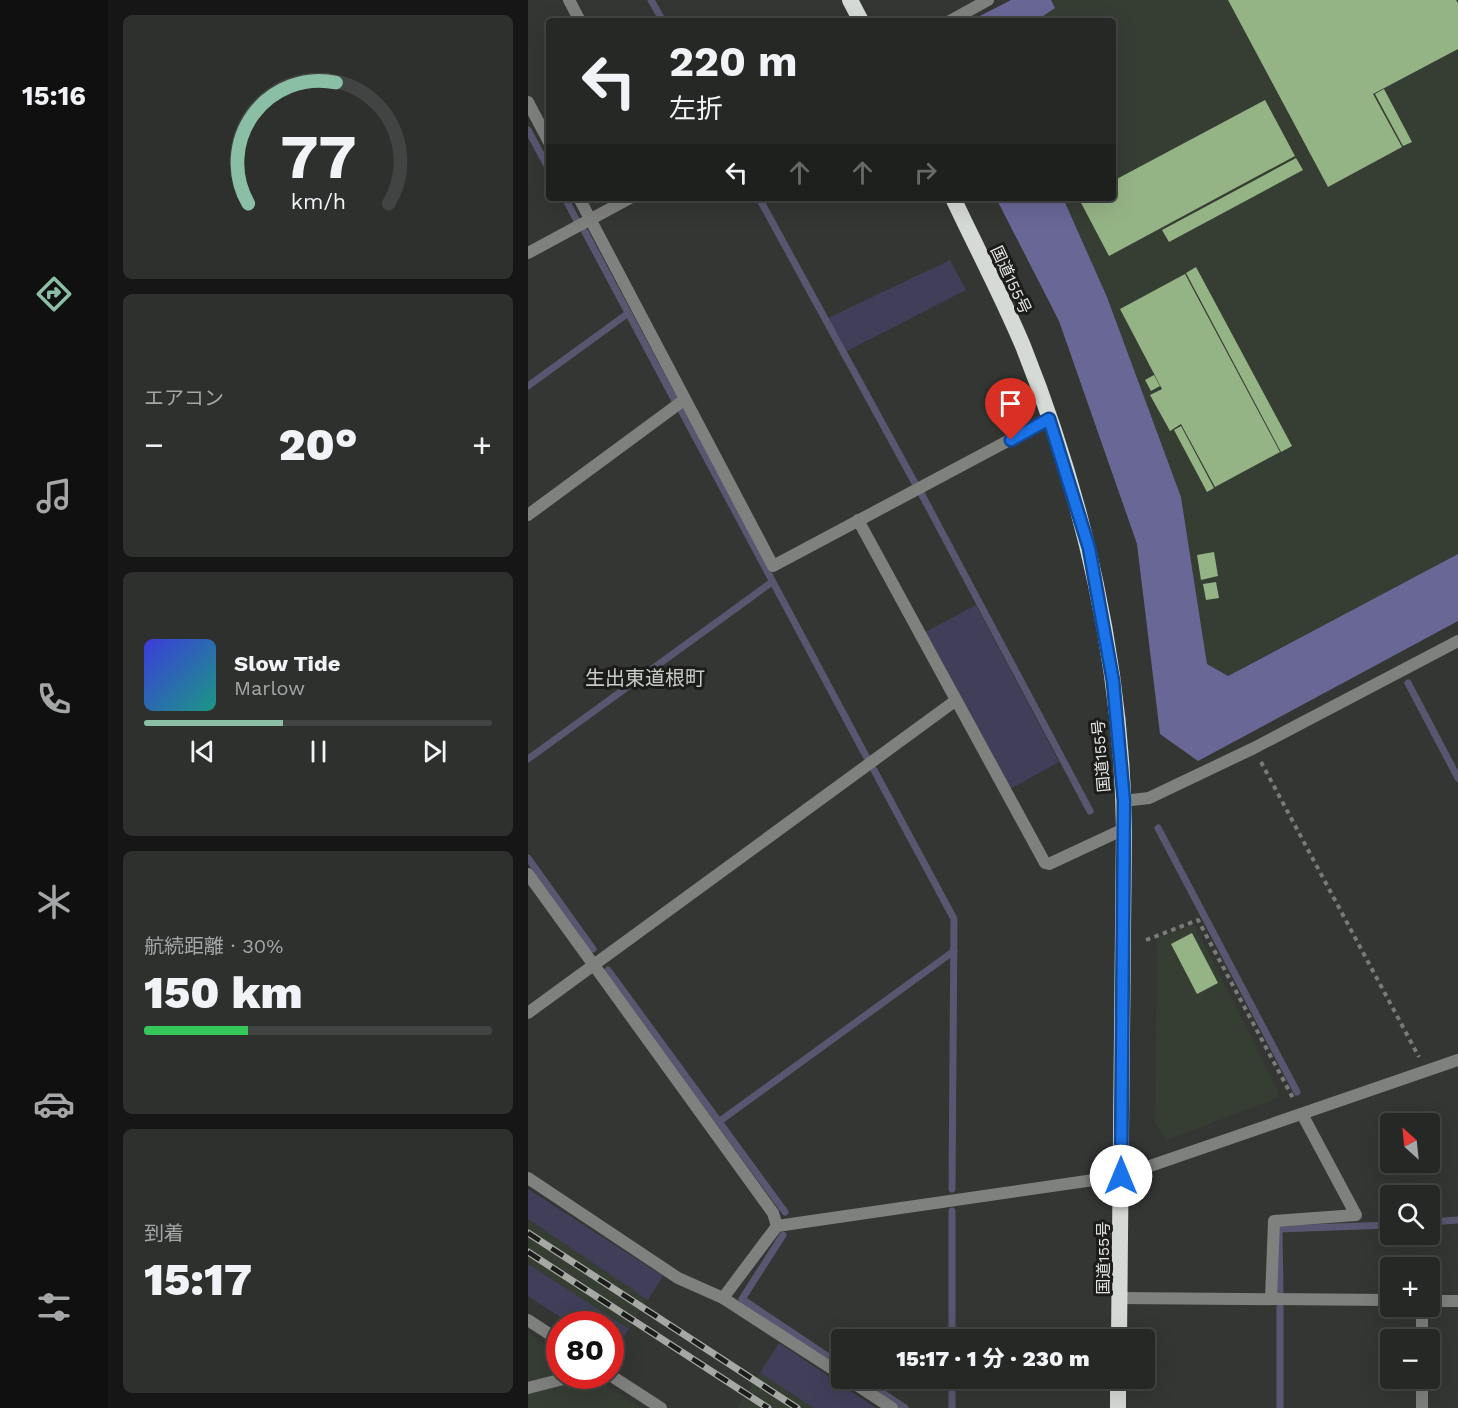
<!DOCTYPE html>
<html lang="ja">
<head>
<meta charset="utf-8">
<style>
	:root { --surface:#262826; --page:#2e302e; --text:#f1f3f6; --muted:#a4a6a7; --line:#424443; --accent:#8abfa5 }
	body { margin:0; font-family:"Work Sans","Noto Sans JP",sans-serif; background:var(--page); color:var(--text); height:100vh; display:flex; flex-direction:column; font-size:22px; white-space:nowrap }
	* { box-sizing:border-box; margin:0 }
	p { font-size:20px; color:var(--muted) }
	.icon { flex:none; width:33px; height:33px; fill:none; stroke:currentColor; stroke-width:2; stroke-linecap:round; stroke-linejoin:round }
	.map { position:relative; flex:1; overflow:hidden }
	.drawer { display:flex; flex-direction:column; gap:15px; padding:15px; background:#151615; width:420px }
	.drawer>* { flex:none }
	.banner { position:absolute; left:18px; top:18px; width:570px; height:183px; border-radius:6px; box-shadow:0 6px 24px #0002,0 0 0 2px var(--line); background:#262826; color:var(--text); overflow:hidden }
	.needle { width:39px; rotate:333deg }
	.tools { position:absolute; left:852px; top:1113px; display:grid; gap:12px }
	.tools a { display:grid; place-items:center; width:60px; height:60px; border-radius:6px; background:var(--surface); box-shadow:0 6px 24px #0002,0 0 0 2px var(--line); font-size:30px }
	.speed { position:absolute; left:18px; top:1311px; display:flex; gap:12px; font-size:30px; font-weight:700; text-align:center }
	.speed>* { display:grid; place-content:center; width:78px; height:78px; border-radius:50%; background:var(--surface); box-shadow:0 6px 24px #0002,0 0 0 2px var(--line); line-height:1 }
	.speed .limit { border:9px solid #d22; background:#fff; color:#111 }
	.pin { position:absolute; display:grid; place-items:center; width:51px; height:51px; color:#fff; margin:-62px -26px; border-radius:50% 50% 50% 0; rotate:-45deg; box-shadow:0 0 6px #0007 }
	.pin .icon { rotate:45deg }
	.me { position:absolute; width:66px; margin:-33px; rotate:0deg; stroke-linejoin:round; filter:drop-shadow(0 0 4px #0008) }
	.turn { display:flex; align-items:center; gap:21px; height:126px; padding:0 24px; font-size:27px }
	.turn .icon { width:78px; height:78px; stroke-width:2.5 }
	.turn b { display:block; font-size:42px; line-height:51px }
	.lanes { display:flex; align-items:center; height:57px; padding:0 24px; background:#0003; justify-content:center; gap:30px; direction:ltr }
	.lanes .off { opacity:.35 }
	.big { font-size:45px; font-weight:800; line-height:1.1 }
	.drawer .card { flex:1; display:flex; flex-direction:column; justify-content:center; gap:9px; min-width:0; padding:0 21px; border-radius:9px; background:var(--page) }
	.drawer .dial { align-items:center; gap:0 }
	.dial svg { height:156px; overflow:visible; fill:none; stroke:var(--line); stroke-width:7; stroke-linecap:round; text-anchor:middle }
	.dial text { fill:var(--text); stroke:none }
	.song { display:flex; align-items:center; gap:18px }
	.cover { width:72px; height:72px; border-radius:9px; background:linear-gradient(135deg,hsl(240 70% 55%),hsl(170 70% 35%)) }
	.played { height:6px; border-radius:3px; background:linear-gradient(90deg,var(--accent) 40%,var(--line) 40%) }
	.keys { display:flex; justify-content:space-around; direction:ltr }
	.heat { display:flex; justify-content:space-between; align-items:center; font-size:33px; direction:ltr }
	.charge { height:9px; border-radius:4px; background:linear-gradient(90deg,#34c759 30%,var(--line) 0) }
	.trip { position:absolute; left:303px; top:1329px; width:324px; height:60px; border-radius:6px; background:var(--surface); box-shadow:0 6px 24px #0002,0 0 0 2px var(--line); font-weight:800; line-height:60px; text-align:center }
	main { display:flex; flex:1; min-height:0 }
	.tabs { display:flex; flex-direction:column; width:108px; justify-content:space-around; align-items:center; background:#0f100f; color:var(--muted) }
	.tabs .icon { width:42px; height:42px }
	.tabs .active { color:var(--accent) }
	.tabs b { font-size:27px; color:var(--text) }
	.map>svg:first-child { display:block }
</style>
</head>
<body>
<main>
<nav class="tabs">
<b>15:16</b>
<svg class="icon active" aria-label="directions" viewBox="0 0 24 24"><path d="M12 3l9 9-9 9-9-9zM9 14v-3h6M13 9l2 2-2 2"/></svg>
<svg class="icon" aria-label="music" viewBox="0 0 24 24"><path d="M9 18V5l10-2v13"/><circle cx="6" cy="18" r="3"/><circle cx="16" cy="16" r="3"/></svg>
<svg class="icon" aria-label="phone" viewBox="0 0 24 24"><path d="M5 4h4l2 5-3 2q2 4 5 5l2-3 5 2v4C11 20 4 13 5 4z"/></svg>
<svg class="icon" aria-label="climate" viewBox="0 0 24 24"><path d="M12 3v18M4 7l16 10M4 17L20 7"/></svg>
<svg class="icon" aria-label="car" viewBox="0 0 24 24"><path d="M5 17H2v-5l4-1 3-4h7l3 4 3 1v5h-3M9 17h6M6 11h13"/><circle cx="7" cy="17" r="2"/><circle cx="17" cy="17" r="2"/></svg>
<svg class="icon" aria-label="filters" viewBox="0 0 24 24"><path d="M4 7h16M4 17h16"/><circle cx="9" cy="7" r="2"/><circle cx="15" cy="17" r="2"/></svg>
</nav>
<section class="drawer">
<div class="card dial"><svg viewBox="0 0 100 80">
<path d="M14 69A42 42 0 1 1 86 69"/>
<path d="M14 69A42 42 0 0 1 59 7" stroke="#8abfa5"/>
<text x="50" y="56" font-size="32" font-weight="700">77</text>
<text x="50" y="72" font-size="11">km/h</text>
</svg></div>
<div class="card"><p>エアコン</p>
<div class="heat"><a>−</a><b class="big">20°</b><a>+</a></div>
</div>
<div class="card">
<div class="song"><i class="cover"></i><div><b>Slow Tide</b><p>Marlow</p></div></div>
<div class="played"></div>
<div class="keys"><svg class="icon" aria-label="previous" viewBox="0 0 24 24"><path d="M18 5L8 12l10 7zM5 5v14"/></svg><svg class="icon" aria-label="pause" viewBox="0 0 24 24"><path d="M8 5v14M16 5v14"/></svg><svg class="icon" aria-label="next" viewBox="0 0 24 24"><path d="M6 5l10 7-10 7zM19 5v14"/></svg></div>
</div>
<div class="card"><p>航続距離 · 30%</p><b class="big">150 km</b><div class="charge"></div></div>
<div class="card"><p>到着</p><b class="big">15:17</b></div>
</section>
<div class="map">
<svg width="930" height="1408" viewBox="0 0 930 1408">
	<rect width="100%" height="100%" fill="#333632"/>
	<g fill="#363d33">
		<path d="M523,0h407v554l-231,122 -20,-12 -26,-167 -74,-200 -44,-99h50v-177h-77l19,-13z"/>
		<path d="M666,924l84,166 -1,8 -110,42 -12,-17 2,-185z"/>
		<path d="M0,1189l135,87 -50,77 -2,-2 -1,-27h-39l-43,-28z"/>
		<path d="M0,1333l31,21 1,22h32l49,32h-113z"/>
		<path d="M251,1343l97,65h-139z"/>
	</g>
	<g fill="#403e59">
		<path d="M422,260l16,30 -119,61 -19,-33z"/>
		<path d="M448,605l83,157 -49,27 -85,-157z"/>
		<path d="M0,1189l135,87 -15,24 -120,-81z"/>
		<path d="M0,1264l101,65 -16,24 -2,-2 -1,-27h-39l-43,-28z"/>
		<path d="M251,1343l97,65h-62l-54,-35z"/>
	</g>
	<g fill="#696796">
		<path d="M483,0h40l4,8 -19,13h-66z"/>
		<path d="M468,198h67l44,99 74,200 26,167 21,12 230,-122v67l-260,140 -38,-27 -23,-190 -78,-223z"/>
	</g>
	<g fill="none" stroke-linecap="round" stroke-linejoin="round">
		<g stroke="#595671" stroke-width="7">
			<path d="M123,0l12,21"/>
			<path d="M0,130l21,39"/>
			<path d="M37,198l12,23"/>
			<path d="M231,198l157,287"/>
			<path d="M57,232l89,167"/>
			<path d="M0,386l99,-72"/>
			<path d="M154,412l184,344"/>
			<path d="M393,493l169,318"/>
			<path d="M880,683l50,95"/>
			<path d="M0,759l244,-177"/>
			<path d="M346,770l80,149 -2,270"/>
			<path d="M630,828l139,264"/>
			<path d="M0,858l65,91"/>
			<path d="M80,970l177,242"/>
			<path d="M192,1121l234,-170"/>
			<path d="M902,1222l28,-2"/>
			<path d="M255,1235l-41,64 100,67"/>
			<path d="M752,1291l-1,-62 111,-4"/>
			<path d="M424,1340v-129"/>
			<path d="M332,1378l45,30"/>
			<path d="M424,1408v-30"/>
			<path d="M752,1408v-101"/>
		</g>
	</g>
	<g fill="#95b486">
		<path d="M700,0h228l2,3v46l-85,45 29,53 -74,40z"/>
		<path d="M856,89l28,53 -9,4 -28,-52z"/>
		<path d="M737,100l30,56 -186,100 -30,-57 34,-1v-17z"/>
		<path d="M768,158l7,12 -134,72 -7,-12z"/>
		<path d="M668,267l96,179 -11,6 -95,-179z"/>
		<path d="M657,274l95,178 -65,35 -34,-63 -11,7 -20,-36 12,-6 -42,-80z"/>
		<path d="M626,375l6,11 -9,5 -6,-11z"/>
		<path d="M653,426l33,62 -7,4 -33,-62z"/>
		<path d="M686,552l4,24 -17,4 -4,-25z"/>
		<path d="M688,582l3,16 -13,2 -3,-16z"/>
		<path d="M664,933l26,50 -21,11 -26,-50z"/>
	</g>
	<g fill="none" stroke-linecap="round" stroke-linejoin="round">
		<g stroke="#787b77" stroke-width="4" stroke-dasharray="4.5 4.5" stroke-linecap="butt">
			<path d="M733,762l158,295"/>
			<path d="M618,940l52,-20 96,180"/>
		</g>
		<g stroke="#7f817e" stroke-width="12">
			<path d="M41,0l11,21"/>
			<path d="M0,1388l47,-12"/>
		</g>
		<g stroke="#7f817e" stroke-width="12">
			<path d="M0,102l21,40"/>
			<path d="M51,198l194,368 276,-147"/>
			<path d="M0,253l102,-55"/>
			<path d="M0,515l156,-115"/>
			<path d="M330,520l187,343 4,1 75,-35"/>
			<path d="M595,801l26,-3 105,-50 204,-107"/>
			<path d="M0,874l245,339 4,13 -54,72"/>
			<path d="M0,1013l427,-312"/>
			<path d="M0,1178l150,100 45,20 119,77"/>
			<path d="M249,1226l344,-50"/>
			<path d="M592,1298l270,2"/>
			<path d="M743,1298l3,-77 82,-6 -54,-101"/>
			<path d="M902,1301h28"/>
			<path d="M894,1340v-34"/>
			<path d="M318,1378l46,30"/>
			<path d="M894,1408v-30"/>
		</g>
		<g stroke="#7f817e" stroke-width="12">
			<path d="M422,21l38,-21"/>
			<path d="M593,1176l337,-116"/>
			<path d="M0,1320l32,21"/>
			<path d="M82,1375l51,33"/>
		</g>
		<g stroke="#d6dad6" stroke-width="16">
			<path d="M322,0l11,21"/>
			<path d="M425,198c23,49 49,98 70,148 61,152 99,319 101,483l-5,511"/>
			<path d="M590,1408v-30"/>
		</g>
		<defs>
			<g id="rail">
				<path d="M0,1233l269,175"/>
				<path d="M0,1252l240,156"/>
			</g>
		</defs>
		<use href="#rail" stroke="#a5a8a4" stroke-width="7"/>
		<use href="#rail" stroke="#1c1d1b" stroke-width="4.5" stroke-dasharray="14" stroke-linecap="butt"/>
	</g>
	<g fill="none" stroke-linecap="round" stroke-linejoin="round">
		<defs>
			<path id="route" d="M483,440l38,-21 40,129 24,133 11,120 -3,375"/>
		</defs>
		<use href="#route" stroke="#114b97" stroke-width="15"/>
		<use href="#route" stroke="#1a73e8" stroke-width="10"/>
	</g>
	<g text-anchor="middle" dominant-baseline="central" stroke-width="6" stroke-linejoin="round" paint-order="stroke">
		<g font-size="16" fill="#e4e6e3" stroke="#1c1d1b">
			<text transform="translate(483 280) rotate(65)">国道155号</text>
			<text transform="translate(573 756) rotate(-95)">国道155号</text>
			<text transform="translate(575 1258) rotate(-90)">国道155号</text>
		</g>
		<g font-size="20" fill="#c8ccc7" stroke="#1c1d1b">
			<text x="117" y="678">生出東道根町</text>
		</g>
	</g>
</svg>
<div class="tools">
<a><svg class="needle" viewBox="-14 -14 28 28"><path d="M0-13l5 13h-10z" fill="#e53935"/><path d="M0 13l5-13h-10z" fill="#a4a6a7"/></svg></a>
<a><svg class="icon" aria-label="search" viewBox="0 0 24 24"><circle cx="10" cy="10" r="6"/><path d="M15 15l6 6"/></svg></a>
<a>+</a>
<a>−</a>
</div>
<div class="speed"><div class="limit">80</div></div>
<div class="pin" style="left:483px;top:440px;background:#d93025"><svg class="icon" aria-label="arrive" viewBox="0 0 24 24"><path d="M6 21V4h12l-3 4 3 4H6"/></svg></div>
<svg class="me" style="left:593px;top:1176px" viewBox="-20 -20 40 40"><circle r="19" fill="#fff"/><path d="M0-13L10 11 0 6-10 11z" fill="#1a73e8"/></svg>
<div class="trip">15:17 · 1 分 · 230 m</div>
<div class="banner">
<div class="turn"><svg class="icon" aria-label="left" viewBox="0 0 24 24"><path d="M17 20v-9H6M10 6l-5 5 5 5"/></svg><div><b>220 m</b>左折</div></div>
<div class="lanes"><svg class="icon" aria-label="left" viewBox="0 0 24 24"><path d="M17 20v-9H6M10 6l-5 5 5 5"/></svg><svg class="icon off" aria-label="ahead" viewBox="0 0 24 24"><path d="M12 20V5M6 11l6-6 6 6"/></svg><svg class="icon off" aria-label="ahead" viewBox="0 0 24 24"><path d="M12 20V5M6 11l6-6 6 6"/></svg><svg class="icon off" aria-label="right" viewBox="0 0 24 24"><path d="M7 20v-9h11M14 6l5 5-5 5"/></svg></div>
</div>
</div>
</main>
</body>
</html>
